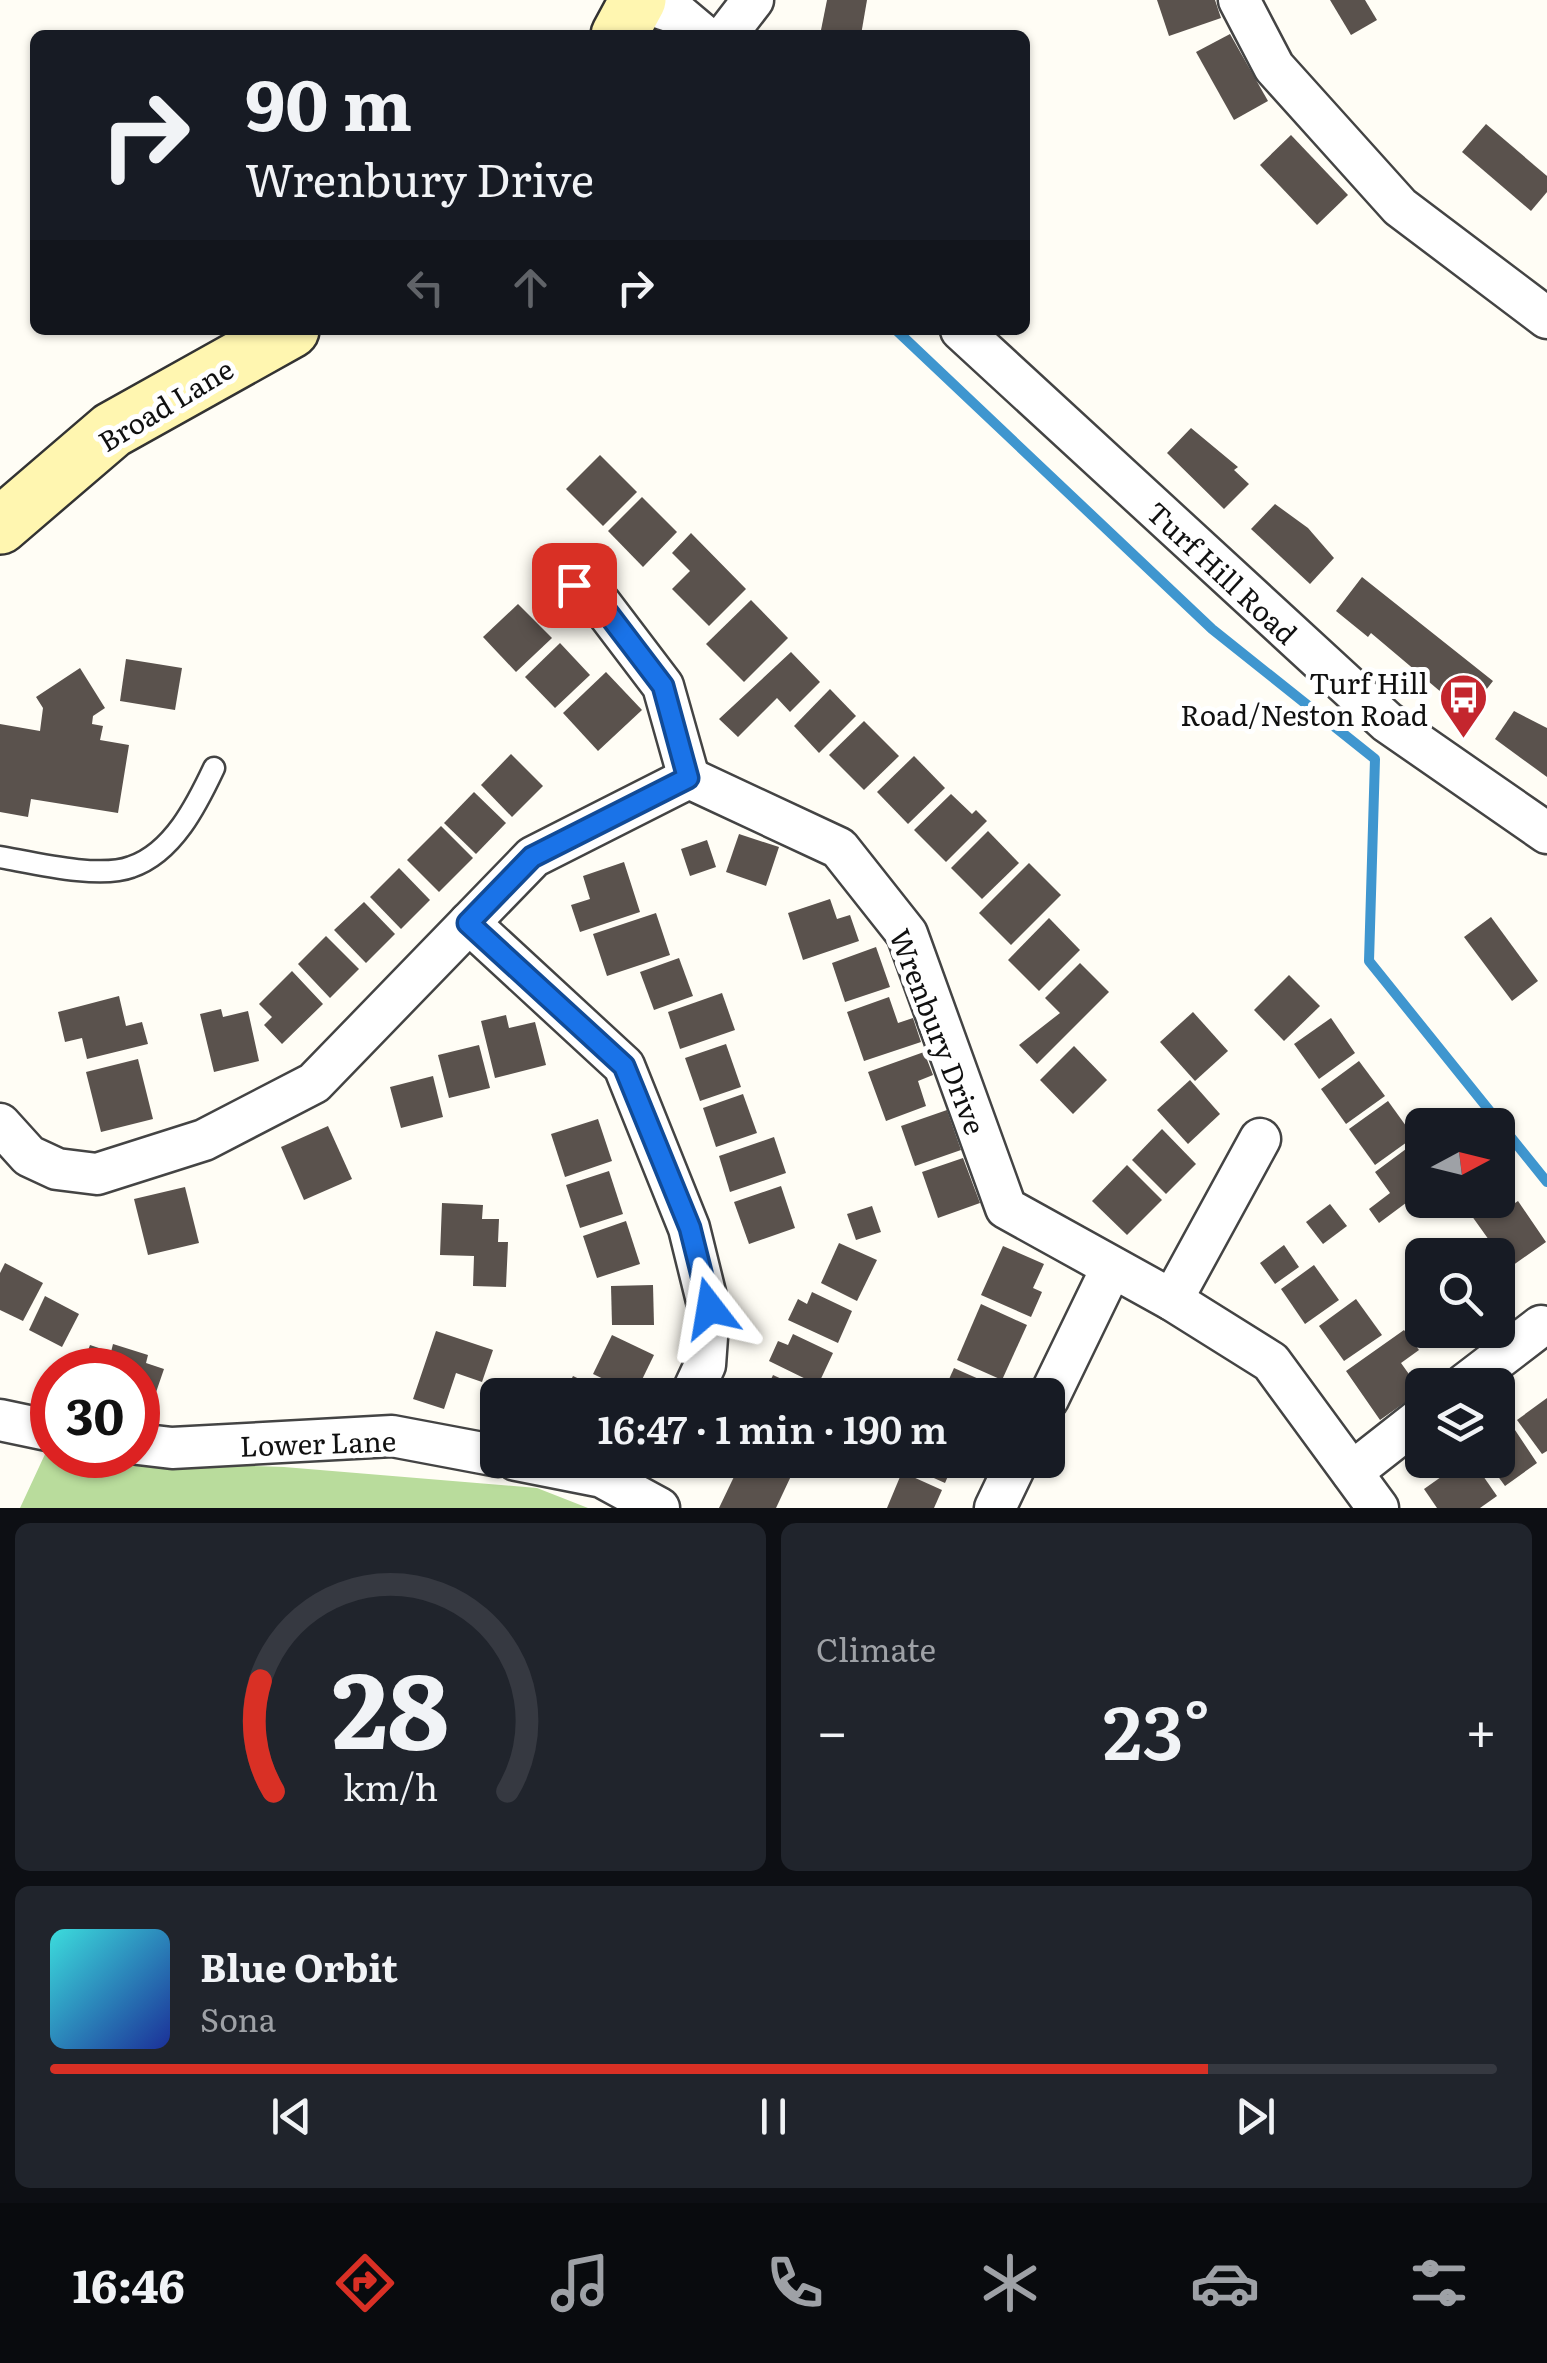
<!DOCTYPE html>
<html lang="en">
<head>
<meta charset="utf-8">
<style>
	:root { --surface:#171b24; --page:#20242c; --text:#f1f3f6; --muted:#9ea1a6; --line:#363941; --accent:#d93025 }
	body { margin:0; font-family:Literata,serif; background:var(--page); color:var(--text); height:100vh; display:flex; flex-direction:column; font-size:38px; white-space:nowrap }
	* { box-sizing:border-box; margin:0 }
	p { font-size:32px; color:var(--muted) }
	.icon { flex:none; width:55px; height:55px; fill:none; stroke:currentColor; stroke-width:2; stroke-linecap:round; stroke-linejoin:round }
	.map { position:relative; height:1508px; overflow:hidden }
	.sheet { display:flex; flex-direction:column; gap:15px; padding:15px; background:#0d0f14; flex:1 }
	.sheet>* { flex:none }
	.top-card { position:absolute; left:30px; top:30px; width:1000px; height:305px; border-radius:15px; box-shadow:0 2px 8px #0004; background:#171b24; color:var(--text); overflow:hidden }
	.needle { width:65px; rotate:83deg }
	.tools { position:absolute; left:1405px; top:1108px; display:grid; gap:20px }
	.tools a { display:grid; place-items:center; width:110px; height:110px; border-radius:15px; background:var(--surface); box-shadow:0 2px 8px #0004; font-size:50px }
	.speed { position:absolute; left:30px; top:1348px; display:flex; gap:20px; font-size:50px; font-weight:700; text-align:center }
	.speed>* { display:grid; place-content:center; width:130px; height:130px; border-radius:50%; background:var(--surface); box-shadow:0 2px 8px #0004; line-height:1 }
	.speed .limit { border:15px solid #d22; background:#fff; color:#111 }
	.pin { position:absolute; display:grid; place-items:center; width:85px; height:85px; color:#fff; margin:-42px; border-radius:20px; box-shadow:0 5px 15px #0006 }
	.me { position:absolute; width:110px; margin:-55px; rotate:346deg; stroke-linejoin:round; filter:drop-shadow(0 0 8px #0008) }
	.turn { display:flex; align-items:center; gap:35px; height:210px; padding:0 50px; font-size:45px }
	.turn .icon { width:130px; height:130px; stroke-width:2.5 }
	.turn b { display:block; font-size:70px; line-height:85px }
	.lanes { display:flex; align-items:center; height:95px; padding:0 50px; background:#0003; justify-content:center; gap:50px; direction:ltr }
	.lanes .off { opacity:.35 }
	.big { font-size:75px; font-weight:600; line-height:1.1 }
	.sheet .tile { flex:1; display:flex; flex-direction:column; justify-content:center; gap:15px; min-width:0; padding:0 35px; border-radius:15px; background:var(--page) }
	.sheet .dial { align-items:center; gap:0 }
	.dial svg { height:260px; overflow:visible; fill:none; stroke:var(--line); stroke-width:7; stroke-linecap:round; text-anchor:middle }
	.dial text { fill:var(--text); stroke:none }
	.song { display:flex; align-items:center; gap:30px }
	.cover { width:120px; height:120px; border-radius:15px; background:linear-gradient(135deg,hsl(180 70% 55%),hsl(230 70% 35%)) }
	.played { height:10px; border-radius:5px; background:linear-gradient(90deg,var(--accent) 80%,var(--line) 80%) }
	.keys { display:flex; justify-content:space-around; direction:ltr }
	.heat { display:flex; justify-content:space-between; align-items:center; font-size:55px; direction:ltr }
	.sheet .tiles { flex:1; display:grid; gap:15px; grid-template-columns:1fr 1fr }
	.tile:last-child { grid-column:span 2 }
	.trip { position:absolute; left:480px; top:1378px; width:585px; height:100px; border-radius:15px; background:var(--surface); box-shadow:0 2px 8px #0004; font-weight:600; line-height:100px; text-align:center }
	.tabs { display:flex; height:160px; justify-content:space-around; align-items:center; background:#090b0e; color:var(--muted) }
	.tabs .icon { width:70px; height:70px }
	.tabs .current { color:var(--accent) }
	.tabs b { font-size:45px; color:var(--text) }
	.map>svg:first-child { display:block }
</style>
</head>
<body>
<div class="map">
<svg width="1547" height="1508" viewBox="0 0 1547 1508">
	<rect width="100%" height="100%" fill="#fffdf5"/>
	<path fill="#b9dc9c" d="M46,1452l37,8 201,7 253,21 51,20h-568z"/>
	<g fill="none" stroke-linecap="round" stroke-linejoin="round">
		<path stroke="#3f96cf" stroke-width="10" d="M896,330l316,299 163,130 -6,202 178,221"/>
	</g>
	<g fill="#5a524d">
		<path d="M827,0h40l-6,35h-41z"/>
		<path d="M1157,0h58l6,18 -52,18z"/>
		<path d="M1330,0h35l12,20 -26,15z"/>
		<path d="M1230,34l38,67 -34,19 -38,-68z"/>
		<path d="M1486,124l61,52v16l-16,19 -69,-59z"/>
		<path d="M1291,135l57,60 -31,30 -57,-60z"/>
		<path d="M1191,428l47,39 -4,3 15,14 -25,25 -57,-56z"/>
		<path d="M600,455l37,37 -34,34 -37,-37z"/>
		<path d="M642,497l35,35 -34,35 -35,-36z"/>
		<path d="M1275,504l33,24 26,30 -24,26 -59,-55z"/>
		<path d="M691,533l55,56 -37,37 -37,-37 18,-18 -18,-18z"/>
		<path d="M1362,577l131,104 -26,33 -96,-81 -3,4 -32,-26z"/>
		<path d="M751,600l37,38 -44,44 -38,-38z"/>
		<path d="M518,604l34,34 -36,34 -33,-35z"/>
		<path d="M560,643l30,32 -35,33 -30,-31z"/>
		<path d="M791,652l29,30 -30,30 -13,-14 -39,39 -19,-18z"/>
		<path d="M126,659l56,9 -7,42 -55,-9z"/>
		<path d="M80,668l25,40 -12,8 -1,8 11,2 -3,14 29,5 -11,68 -87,-14 -3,18 -28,-5v-88l40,7 3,-23 -7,-11z"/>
		<path d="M606,672l36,38 -44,41 -35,-38z"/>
		<path d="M830,689l26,27 -37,37 -25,-27z"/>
		<path d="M1514,711l33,17v49l-52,-38z"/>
		<path d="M864,721l35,35 -35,34 -35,-35z"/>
		<path d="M511,754l32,32 -31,31 -31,-32z"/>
		<path d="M914,756l31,32 -37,36 -31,-32z"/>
		<path d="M474,792l32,31 -30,31 -32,-31z"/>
		<path d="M951,794l21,20 4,-4 11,11 -41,41 -32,-32z"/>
		<path d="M441,826l32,32 -34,34 -32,-32z"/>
		<path d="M988,831l31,32 -37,36 -31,-31z"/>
		<path d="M739,834l40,13 -13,39 -40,-14z"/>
		<path d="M707,840l9,27 -26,9 -9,-27z"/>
		<path d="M624,862l16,50 -60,20 -9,-27 19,-6 -7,-23z"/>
		<path d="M1029,863l32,32 -50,50 -32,-32z"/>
		<path d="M399,868l31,32 -29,29 -31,-32z"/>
		<path d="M830,899l7,20 13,-4 9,26 -56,19 -15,-47z"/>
		<path d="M364,902l31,32 -29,29 -32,-33z"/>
		<path d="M656,913l14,42 -63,21 -14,-42z"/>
		<path d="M1491,917l47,64 -26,20 -48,-64z"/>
		<path d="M1049,918l31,32 -41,41 -31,-31z"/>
		<path d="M326,936l33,33 -29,29 -32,-34z"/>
		<path d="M876,947l14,40 -45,15 -13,-39z"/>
		<path d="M679,958l14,38 -39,14 -14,-38z"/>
		<path d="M1080,963l29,29 -72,72 -18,-19 41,-32 -15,-15z"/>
		<path d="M292,971l31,33 -41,40 -18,-19 8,-8 -13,-13z"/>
		<path d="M1289,975l31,31 -36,35 -30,-31z"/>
		<path d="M722,993l13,37 -55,19 -12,-37z"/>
		<path d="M119,996l7,30 16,-4 6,22 -61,15 -5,-21 -17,4 -7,-30z"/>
		<path d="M889,997l9,26 15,-5 8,24 -57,19 -17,-49z"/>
		<path d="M221,1009l2,8 25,-6 11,50 -45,11 -14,-58z"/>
		<path d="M1193,1012l35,39 -33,30 -35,-39z"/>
		<path d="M506,1015l3,13 26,-6 11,43 -51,13 -14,-57z"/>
		<path d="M1331,1018l24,35 -36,26 -25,-35z"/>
		<path d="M726,1044l15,43 -41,14 -15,-43z"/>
		<path d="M479,1045l11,43 -41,10 -11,-43z"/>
		<path d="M1074,1046l33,34 -34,34 -33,-34z"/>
		<path d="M924,1052l9,23 -15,6 8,25 -40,15 -18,-49z"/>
		<path d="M138,1059l15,60 -52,13 -15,-60z"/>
		<path d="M1359,1061l26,35 -39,28 -25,-35z"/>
		<path d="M433,1076l10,41 -42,11 -11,-41z"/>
		<path d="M1190,1080l30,34 -32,30 -31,-34z"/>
		<path d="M743,1094l14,39 -41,14 -13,-39z"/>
		<path d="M1388,1101l26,36 -39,28 -26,-36z"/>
		<path d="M947,1110l14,40 -46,16 -14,-40z"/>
		<path d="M598,1119l14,42 -47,16 -14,-43z"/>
		<path d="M328,1126l24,53 -48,21 -23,-53z"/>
		<path d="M1162,1129l34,35 -30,30 -34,-34z"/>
		<path d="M774,1137l12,36 -56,19 -11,-36z"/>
		<path d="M1406,1149l16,23v19l-43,32 -10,-14 21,-16 -15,-21z"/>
		<path d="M963,1158l17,45 -42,15 -16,-46z"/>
		<path d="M1127,1165l35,35 -35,35 -35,-34z"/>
		<path d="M609,1171l14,43 -43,14 -14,-43z"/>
		<path d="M781,1186l14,42 -46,16 -15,-42z"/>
		<path d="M185,1187l14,56 -51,12 -14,-56z"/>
		<path d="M1485,1200h10l8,11 15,-10 28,41 -37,26 -40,-56z"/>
		<path d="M442,1203l41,2 -1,14h17l-1,23h10l-2,45 -33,-1 1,-30 -34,-1z"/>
		<path d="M1330,1204l17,22 -24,18 -17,-22z"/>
		<path d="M872,1206l9,26 -25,8 -9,-26z"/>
		<path d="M626,1221l14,43 -43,14 -14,-42z"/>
		<path d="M1475,1239l11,16h-34z"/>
		<path d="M839,1243l38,17 -20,41 -36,-18z"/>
		<path d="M1284,1245l15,22 -24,17 -15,-21z"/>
		<path d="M1003,1246l41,18 -11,24 9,4 -11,25 -50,-22z"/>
		<path d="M5,1263l38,20 -20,38 -23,-11v-37z"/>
		<path d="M1314,1265l25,35 -34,24 -24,-35z"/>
		<path d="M653,1285l1,40h-42l-1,-39z"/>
		<path d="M812,1292l40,19 -14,32 -50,-23 10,-21 9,5z"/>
		<path d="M45,1296l34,18 -17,33 -33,-17z"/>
		<path d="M1356,1299l26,36 -38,26 -25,-35z"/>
		<path d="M981,1304l46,21 -25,55 -45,-20z"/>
		<path d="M1404,1330l15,20 -18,13 20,28 -41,29 -34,-49z"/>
		<path d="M436,1331l57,19 -11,32 -26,-9 -12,36 -31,-10z"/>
		<path d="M793,1334l40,19 -15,32 -49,-24 9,-20 10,4z"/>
		<path d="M612,1335l42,20 -19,39 -42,-20z"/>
		<path d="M113,1344l35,11 -2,8 18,6 -12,35 -14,-5v-29h-57l9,-25 21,7z"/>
		<path d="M954,1368l45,20 -3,7h-54z"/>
		<path d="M773,1375l43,20h-52z"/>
		<path d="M573,1376l40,19h-49z"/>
		<path d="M1547,1398v53l-5,3 -25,-34z"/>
		<path d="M1513,1427l24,36 -32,23 -19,-26h12v-22z"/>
		<path d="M742,1460h15l34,16 -15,32h-57z"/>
		<path d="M908,1460h47l-10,23 -40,-18z"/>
		<path d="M1465,1460h7l25,36 -17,12h-43l-13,-19z"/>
		<path d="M902,1472l40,18 -8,18h-47z"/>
	</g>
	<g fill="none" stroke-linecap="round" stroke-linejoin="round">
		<defs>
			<path id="service" d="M0,857c34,6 99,22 131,10 42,-14 66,-63 83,-99"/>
			<g id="minor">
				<path d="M1239,0l35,67 126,140 147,111"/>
				<path d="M639,1l39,13 25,21"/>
				<path d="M726,35l27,-35"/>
				<path d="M961,330l426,392 160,111"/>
				<path d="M574,585l26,18 63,83 26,92"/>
				<path d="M469,923l155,143 65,162 20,81 -4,56 -14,30"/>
				<path d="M0,1124l29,32 28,13 40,5 107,-34 110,-57 219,-226 156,-79 150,70 68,86 99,274 166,92 99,62 107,146"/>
				<path d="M1172,1300l88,-161"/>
				<path d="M1464,1385l77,-59"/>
				<path d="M1048,1399l63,-130"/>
				<path d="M0,1420l52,11"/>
				<path d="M138,1444l34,4 220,-12 106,20"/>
				<path d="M516,1460l86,17 57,31"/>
				<path d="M1352,1472l70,-55"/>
				<path d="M995,1508l23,-48"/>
			</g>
			<g id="secondary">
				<path d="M619,35l19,-35"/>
				<path d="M0,526l112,-96 179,-100"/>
			</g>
		</defs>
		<use href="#service" stroke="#444" stroke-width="25"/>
		<use href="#minor" stroke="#444" stroke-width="45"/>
		<use href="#secondary" stroke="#333" stroke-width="60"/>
		<use href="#service" stroke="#fff" stroke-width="20"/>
		<use href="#minor" stroke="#fff" stroke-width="40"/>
		<use href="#secondary" stroke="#fff6b0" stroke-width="55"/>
	</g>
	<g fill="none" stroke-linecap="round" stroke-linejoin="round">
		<defs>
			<path id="route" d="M574,585l26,18 63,83 25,92 -156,79 -64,66 156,143 66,162 20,80"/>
		</defs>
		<use href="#route" stroke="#114b97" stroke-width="25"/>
		<use href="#route" stroke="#1a73e8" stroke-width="18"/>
	</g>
	<defs>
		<symbol id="bus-pin" viewBox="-11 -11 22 30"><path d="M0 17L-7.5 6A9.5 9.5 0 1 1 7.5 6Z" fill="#c4262e" stroke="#fff"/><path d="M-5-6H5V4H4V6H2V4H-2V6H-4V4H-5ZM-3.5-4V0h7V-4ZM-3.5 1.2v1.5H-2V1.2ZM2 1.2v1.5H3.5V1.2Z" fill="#fff"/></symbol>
	</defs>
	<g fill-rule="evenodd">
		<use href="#bus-pin" x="1436" y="670" width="55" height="75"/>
	</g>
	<g text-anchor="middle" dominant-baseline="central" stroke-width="10" stroke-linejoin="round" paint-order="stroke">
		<g font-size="28" fill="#111" stroke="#fff">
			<text transform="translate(165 404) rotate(-31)">Broad Lane</text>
			<text transform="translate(1223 572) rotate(43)">Turf Hill Road</text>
			<text transform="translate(939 1031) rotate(69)">Wrenbury Drive</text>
			<text transform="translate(318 1442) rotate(-2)">Lower Lane</text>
		</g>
		<g font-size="28" fill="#111" stroke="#fff" text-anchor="end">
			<text x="1428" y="682">Turf Hill<tspan x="1428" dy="32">Road/Neston Road</tspan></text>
		</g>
	</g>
</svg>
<div class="tools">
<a><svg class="needle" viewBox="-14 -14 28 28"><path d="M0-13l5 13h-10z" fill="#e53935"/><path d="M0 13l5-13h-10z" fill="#9ea1a6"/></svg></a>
<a><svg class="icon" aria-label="search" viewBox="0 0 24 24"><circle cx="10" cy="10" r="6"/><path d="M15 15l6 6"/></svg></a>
<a><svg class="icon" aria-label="layers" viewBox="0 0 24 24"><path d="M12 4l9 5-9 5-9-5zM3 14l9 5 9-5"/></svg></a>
</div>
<div class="speed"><div class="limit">30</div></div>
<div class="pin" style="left:574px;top:585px;background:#d93025"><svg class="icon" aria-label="arrive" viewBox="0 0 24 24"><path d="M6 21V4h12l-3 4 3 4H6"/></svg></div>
<svg class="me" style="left:710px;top:1308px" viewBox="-20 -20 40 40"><path d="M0-17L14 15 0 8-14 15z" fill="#1a73e8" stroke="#fff" stroke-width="4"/></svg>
<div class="trip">16:47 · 1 min · 190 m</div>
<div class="top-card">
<div class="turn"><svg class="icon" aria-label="right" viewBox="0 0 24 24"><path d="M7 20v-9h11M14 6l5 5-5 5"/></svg><div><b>90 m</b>Wrenbury Drive</div></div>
<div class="lanes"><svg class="icon off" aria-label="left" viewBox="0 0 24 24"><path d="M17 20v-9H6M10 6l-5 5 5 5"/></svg><svg class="icon off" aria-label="ahead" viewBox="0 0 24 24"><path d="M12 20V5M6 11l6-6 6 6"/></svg><svg class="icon" aria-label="right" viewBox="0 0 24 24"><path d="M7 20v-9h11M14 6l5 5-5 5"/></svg></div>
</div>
</div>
<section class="sheet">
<div class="tiles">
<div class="tile dial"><svg viewBox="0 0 100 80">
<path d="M14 69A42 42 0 1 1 86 69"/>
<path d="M14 69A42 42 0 0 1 10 35" stroke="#d93025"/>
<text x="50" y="56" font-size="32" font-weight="700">28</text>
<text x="50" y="72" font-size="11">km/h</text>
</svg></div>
<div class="tile"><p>Climate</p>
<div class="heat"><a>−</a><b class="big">23°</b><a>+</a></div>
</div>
<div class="tile">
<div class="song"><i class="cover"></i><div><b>Blue Orbit</b><p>Sona</p></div></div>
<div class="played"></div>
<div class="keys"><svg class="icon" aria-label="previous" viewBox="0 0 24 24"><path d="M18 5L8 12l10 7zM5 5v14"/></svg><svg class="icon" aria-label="pause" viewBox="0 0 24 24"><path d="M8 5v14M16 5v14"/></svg><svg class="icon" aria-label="next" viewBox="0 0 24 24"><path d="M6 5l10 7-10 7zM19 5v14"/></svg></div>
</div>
</div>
</section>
<nav class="tabs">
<b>16:46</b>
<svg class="icon current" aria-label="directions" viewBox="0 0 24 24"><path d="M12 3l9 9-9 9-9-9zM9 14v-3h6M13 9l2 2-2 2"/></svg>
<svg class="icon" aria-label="music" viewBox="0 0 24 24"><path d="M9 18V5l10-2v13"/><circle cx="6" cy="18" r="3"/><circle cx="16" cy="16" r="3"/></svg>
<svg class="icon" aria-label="phone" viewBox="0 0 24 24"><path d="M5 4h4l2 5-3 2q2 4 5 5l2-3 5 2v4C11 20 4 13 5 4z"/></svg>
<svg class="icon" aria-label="climate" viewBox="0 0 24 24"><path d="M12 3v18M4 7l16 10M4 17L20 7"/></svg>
<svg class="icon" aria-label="car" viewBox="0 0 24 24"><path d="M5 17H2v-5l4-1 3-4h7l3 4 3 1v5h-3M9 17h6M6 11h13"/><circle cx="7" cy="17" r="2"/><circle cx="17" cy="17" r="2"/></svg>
<svg class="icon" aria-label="filters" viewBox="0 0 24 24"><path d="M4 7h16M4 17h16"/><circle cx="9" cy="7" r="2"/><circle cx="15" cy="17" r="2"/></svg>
</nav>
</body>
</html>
